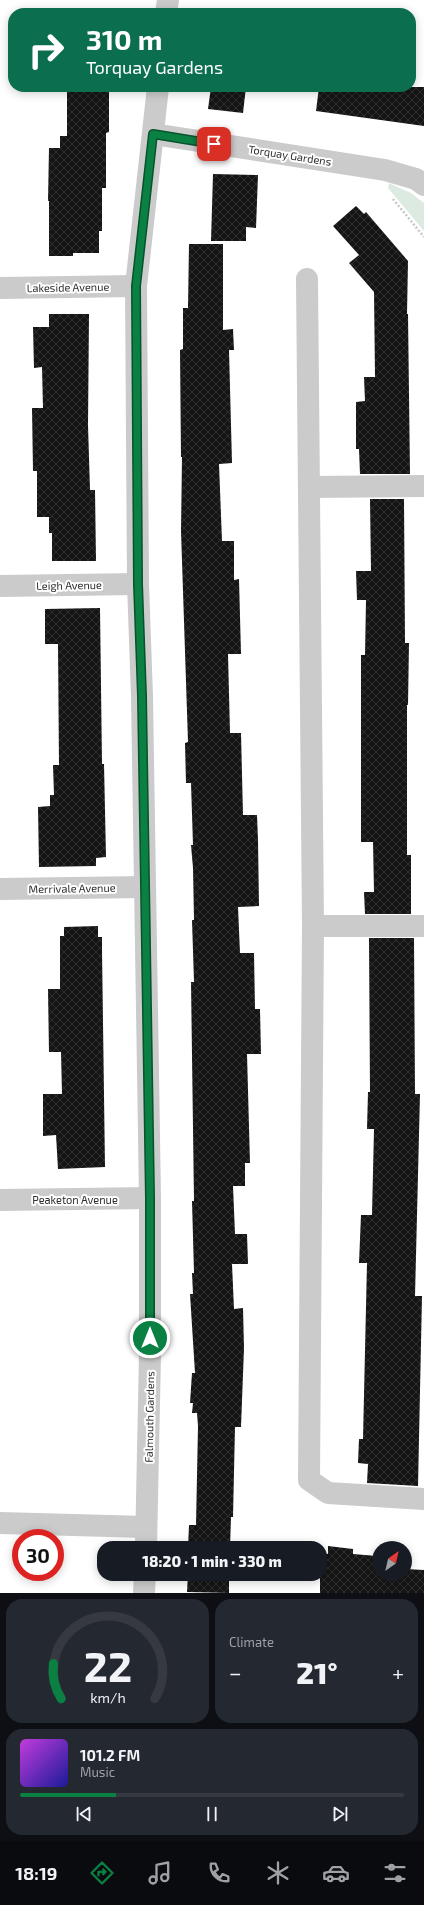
<!DOCTYPE html>
<html lang="en">
<head>
<meta charset="utf-8">
<style>
	:root { --surface:#171b24; --page:#242831; --text:#f1f3f6; --muted:#9ea1a6; --line:#363941; --accent:#0b8043 }
	body { margin:0; font-family:"Exo 2",sans-serif; background:var(--page); color:var(--text); height:100vh; display:flex; flex-direction:column; font-size:15px; white-space:nowrap }
	* { box-sizing:border-box; margin:0 }
	p { font-size:13px; color:var(--muted) }
	.icon { flex:none; width:22px; height:22px; fill:none; stroke:currentColor; stroke-width:2; stroke-linecap:round; stroke-linejoin:round }
	.map { position:relative; height:1593px; overflow:hidden }
	.drawer { display:flex; flex-direction:column; gap:6px; padding:6px; background:#0d0f14; flex:1 }
	.drawer>* { flex:none }
	.hud { position:absolute; left:8px; top:8px; width:408px; height:84px; border-radius:16px; box-shadow:0 2px 10px #0003; background:#0b6e4f; color:#fff; overflow:hidden }
	.needle { width:26px; rotate:34deg }
	.tools { position:absolute; left:372px; top:1541px; display:grid; gap:8px }
	.tools a { display:grid; place-items:center; width:40px; height:40px; border-radius:50%; background:var(--surface); box-shadow:0 2px 10px #0003; font-size:20px }
	.speed { position:absolute; left:12px; top:1529px; display:flex; gap:8px; font-size:20px; font-weight:700; text-align:center }
	.speed>* { display:grid; place-content:center; width:52px; height:52px; border-radius:50%; background:var(--surface); box-shadow:0 2px 10px #0003; line-height:1 }
	.speed .limit { border:6px solid #d22; background:#fff; color:#111 }
	.pin { position:absolute; display:grid; place-items:center; width:34px; height:34px; color:#fff; margin:-17px; border-radius:8px; box-shadow:0 2px 6px #0006 }
	.me { position:absolute; width:44px; margin:-22px; rotate:0deg; stroke-linejoin:round; filter:drop-shadow(0 0 3px #0008) }
	.turn { display:flex; align-items:center; gap:14px; height:84px; padding:0 12px; font-size:18px }
	.turn .icon { width:52px; height:52px; stroke-width:2.5 }
	.turn b { display:block; font-size:28px; line-height:34px }
	.big { font-size:30px; font-weight:800; line-height:1.1 }
	.drawer .widget { flex:1; display:flex; flex-direction:column; justify-content:center; gap:6px; min-width:0; padding:0 14px; border-radius:16px; background:var(--page) }
	.drawer .dial { align-items:center; gap:0 }
	.dial svg { height:104px; overflow:visible; fill:none; stroke:var(--line); stroke-width:7; stroke-linecap:round; text-anchor:middle }
	.dial text { fill:var(--text); stroke:none }
	.song { display:flex; align-items:center; gap:12px }
	.cover { width:48px; height:48px; border-radius:6px; background:linear-gradient(135deg,hsl(290 70% 55%),hsl(240 70% 35%)) }
	.played { height:4px; border-radius:2px; background:linear-gradient(90deg,var(--accent) 25%,var(--line) 25%) }
	.keys { display:flex; justify-content:space-around; direction:ltr }
	.heat { display:flex; justify-content:space-between; align-items:center; font-size:22px; direction:ltr }
	.drawer .tiles { flex:1; display:grid; gap:6px; grid-template-columns:1fr 1fr }
	.widget:last-child { grid-column:span 2 }
	.trip { position:absolute; left:97px; top:1541px; width:230px; height:40px; border-radius:16px; background:var(--surface); box-shadow:0 2px 10px #0003; font-weight:800; line-height:40px; text-align:center }
	.tab-bar { display:flex; height:64px; justify-content:space-around; align-items:center; background:#090b0e; color:var(--muted) }
	.tab-bar .icon { width:28px; height:28px }
	.tab-bar .current { color:var(--accent) }
	.tab-bar b { font-size:18px; color:var(--text) }
	.map>svg:first-child { display:block }
</style>
</head>
<body>
<div class="map">
<svg width="424" height="1593" viewBox="0 0 424 1593">
	<defs>
		<pattern id="building-cross-hatch" width="8" height="8" patternUnits="userSpaceOnUse"><rect width="8" height="8" fill="#151515"/><path d="M0 0l8 8M0 8l8-8" fill="none" stroke="#2f2f2f"/></pattern>
	</defs>
	<rect width="100%" height="100%" fill="#fff"/>
	<path fill="#ddeae1" d="M389,183l22,10 13,10v28l-36,-43z"/>
	<g fill="url(#building-cross-hatch)">
		<path d="M67,87h42v45l-3,1v55h-4v43h-3v22h-26v3h-24v-55h-1l1,-53h11v-12h7z"/>
		<path d="M211,87h35l-3,26 -35,-4z"/>
		<path d="M319,87h105v39l-108,-15z"/>
		<path d="M213,174l45,1 -2,53 -10,-1v14h-35z"/>
		<path d="M356,206l8,8 2,-2 42,49 -1,53h1l2,160h-50l-1,-25h-3v-47l9,-1 -1,-24h11l-1,-85 -25,-29 10,-8 -26,-29z"/>
		<path d="M189,244h34v86l10,-1 1,21h-5l3,113 -13,1 3,77h12v39l5,-1 2,75h-13l2,79h11l2,82h14l1,25 1,66 -21,1 2,46h14l1,56h5l1,45h-14l3,109h-5v23h-12l2,48h12l1,30h-16l2,45 9,-1 1,40 -3,79h-6l-2,90h-2l-1,31h-42l1,-23h7l2,-99 -1,-13h-5l1,-10h-3l2,-30h3l-5,-79h3l-1,-21h2l-2,-72h2l-3,-219h3l-2,-62h2l-1,-52 -2,-23h2l-2,-62h-5l-1,-40 3,-1 -7,-211 1,-74h-1l-1,-107 3,-1v-41h5z"/>
		<path d="M49,314h40l-1,111 2,65h5l1,71h-44v-28h-3v-16h-12v-46h-4l-1,-63h11l-1,-41 -8,1 -1,-41h16z"/>
		<path d="M370,499h34l1,144h4l-1,62h-1v150h4v59h-46l-1,-22h10l-1,-50h-12v-187h4l1,-55h-9l-1,-29h15z"/>
		<path d="M100,608l2,156h2l2,93 -10,1v8l-57,1 -1,-60 12,-1v-11h4l-1,-30h6l-1,-121h-13v-35z"/>
		<path d="M98,926v11h4v13l3,217 -47,2 -2,-34 -13,1v-42h19l-1,-42h-12l-1,-63h12v-53h4v-9z"/>
		<path d="M369,938h45l1,156h5l-5,202h7l-4,190 -51,-3 1,-19 -10,-1 1,-24h4l4,-176h-8l2,-48h11l2,-86h-7l1,-37h2z"/>
		<path d="M328,1546l25,3v5l24,2 -1,11h3v7h26v-5l19,1v23h-104v-40l8,1z"/>
		<path d="M188,1574h41v19l-42,-1z"/>
	</g>
	<g fill="none" stroke-linecap="round" stroke-linejoin="round">
		<path stroke="#c8c8c8" stroke-width="2.5" stroke-dasharray="2 2" stroke-linecap="butt" d="M393,199l31,38"/>
		<g stroke="#cbcbcb" stroke-width="22">
			<path d="M166,13l2,-13"/>
			<path d="M153,134l232,36 31,9 8,6"/>
			<path d="M307,279l6,647 -4,554 19,13 96,6"/>
			<path d="M0,288l136,-2"/>
			<path d="M309,487l115,-1"/>
			<path d="M0,586l138,-2"/>
			<path d="M0,889l145,-2"/>
			<path d="M313,926h111"/>
			<path d="M0,1200l150,-2"/>
			<path d="M0,1523l146,4"/>
			<path d="M146,1548l4,-194v-156l-8,-502 -4,-112 -2,-298 22,-199"/>
			<path d="M144,1593l1,-19"/>
		</g>
	</g>
	<g fill="none" stroke-linecap="round" stroke-linejoin="round">
		<defs>
			<path id="route" d="M150,1338v-140l-8,-502 -4,-112 -2,-298 17,-152 61,10"/>
		</defs>
		<use href="#route" stroke="#07532c" stroke-width="10"/>
		<use href="#route" stroke="#0b8043" stroke-width="7"/>
	</g>
	<g text-anchor="middle" dominant-baseline="central" stroke-width="4" stroke-linejoin="round" paint-order="stroke">
		<g font-size="11" fill="#2e2e2e" stroke="#fff">
			<text transform="translate(290 155) rotate(9)">Torquay Gardens</text>
			<text transform="translate(68 287) rotate(-1)">Lakeside Avenue</text>
			<text transform="translate(69 585) rotate(-1)">Leigh Avenue</text>
			<text transform="translate(72 888) rotate(-1)">Merrivale Avenue</text>
			<text x="75" y="1199">Peaketon Avenue</text>
			<text transform="translate(149 1417) rotate(-89)">Falmouth Gardens</text>
		</g>
	</g>
</svg>
<div class="tools">
<a><svg class="needle" viewBox="-14 -14 28 28"><path d="M0-13l5 13h-10z" fill="#e53935"/><path d="M0 13l5-13h-10z" fill="#9ea1a6"/></svg></a>
</div>
<div class="speed"><div class="limit">30</div></div>
<div class="pin" style="left:214px;top:144px;background:#d93025"><svg class="icon" aria-label="arrive" viewBox="0 0 24 24"><path d="M6 21V4h12l-3 4 3 4H6"/></svg></div>
<svg class="me" style="left:150px;top:1338px" viewBox="-20 -20 40 40"><circle r="17" fill="#0b8043" stroke="#fff" stroke-width="3"/><path d="M0-11L8 9 0 5-8 9z" fill="#fff"/></svg>
<div class="trip">18:20 · 1 min · 330 m</div>
<div class="hud">
<div class="turn"><svg class="icon" aria-label="right" viewBox="0 0 24 24"><path d="M7 20v-9h11M14 6l5 5-5 5"/></svg><div><b>310 m</b>Torquay Gardens</div></div>
</div>
</div>
<section class="drawer">
<div class="tiles">
<div class="widget dial"><svg viewBox="0 0 100 80">
<path d="M14 69A42 42 0 1 1 86 69"/>
<path d="M14 69A42 42 0 0 1 8 42" stroke="#0b8043"/>
<text x="50" y="56" font-size="32" font-weight="700">22</text>
<text x="50" y="72" font-size="11">km/h</text>
</svg></div>
<div class="widget"><p>Climate</p>
<div class="heat"><a>−</a><b class="big">21°</b><a>+</a></div>
</div>
<div class="widget">
<div class="song"><i class="cover"></i><div><b>101.2 FM</b><p>Music</p></div></div>
<div class="played"></div>
<div class="keys"><svg class="icon" aria-label="previous" viewBox="0 0 24 24"><path d="M18 5L8 12l10 7zM5 5v14"/></svg><svg class="icon" aria-label="pause" viewBox="0 0 24 24"><path d="M8 5v14M16 5v14"/></svg><svg class="icon" aria-label="next" viewBox="0 0 24 24"><path d="M6 5l10 7-10 7zM19 5v14"/></svg></div>
</div>
</div>
</section>
<nav class="tab-bar">
<b>18:19</b>
<svg class="icon current" aria-label="directions" viewBox="0 0 24 24"><path d="M12 3l9 9-9 9-9-9zM9 14v-3h6M13 9l2 2-2 2"/></svg>
<svg class="icon" aria-label="music" viewBox="0 0 24 24"><path d="M9 18V5l10-2v13"/><circle cx="6" cy="18" r="3"/><circle cx="16" cy="16" r="3"/></svg>
<svg class="icon" aria-label="phone" viewBox="0 0 24 24"><path d="M5 4h4l2 5-3 2q2 4 5 5l2-3 5 2v4C11 20 4 13 5 4z"/></svg>
<svg class="icon" aria-label="climate" viewBox="0 0 24 24"><path d="M12 3v18M4 7l16 10M4 17L20 7"/></svg>
<svg class="icon" aria-label="car" viewBox="0 0 24 24"><path d="M5 17H2v-5l4-1 3-4h7l3 4 3 1v5h-3M9 17h6M6 11h13"/><circle cx="7" cy="17" r="2"/><circle cx="17" cy="17" r="2"/></svg>
<svg class="icon" aria-label="filters" viewBox="0 0 24 24"><path d="M4 7h16M4 17h16"/><circle cx="9" cy="7" r="2"/><circle cx="15" cy="17" r="2"/></svg>
</nav>
</body>
</html>
